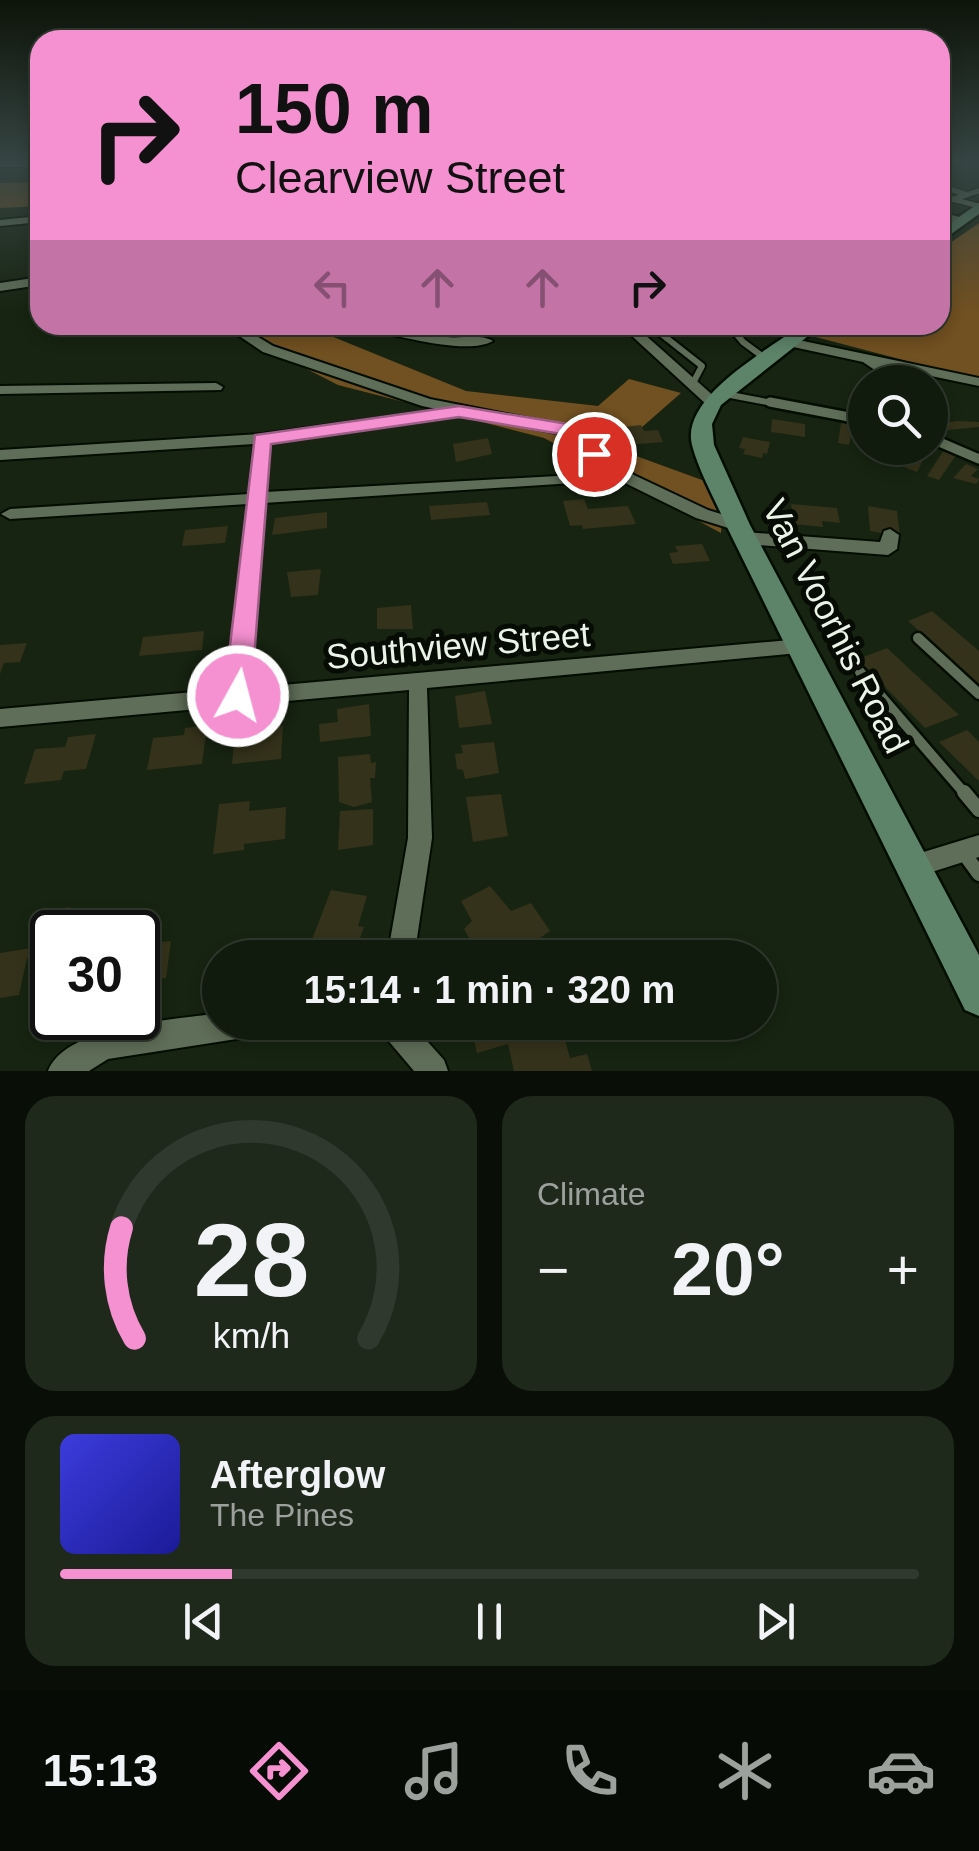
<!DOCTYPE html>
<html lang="en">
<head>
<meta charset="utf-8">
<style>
	:root { --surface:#111b0d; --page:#1e281b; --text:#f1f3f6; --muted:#9ca19d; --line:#30392e; --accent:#f590d1 }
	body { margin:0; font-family:Helvetica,sans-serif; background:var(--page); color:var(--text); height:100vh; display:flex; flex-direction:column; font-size:38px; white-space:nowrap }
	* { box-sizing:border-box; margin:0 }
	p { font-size:32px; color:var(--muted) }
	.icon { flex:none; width:55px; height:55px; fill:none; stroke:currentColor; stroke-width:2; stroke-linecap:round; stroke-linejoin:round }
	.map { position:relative; height:1071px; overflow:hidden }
	.details { display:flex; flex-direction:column; gap:25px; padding:25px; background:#090f07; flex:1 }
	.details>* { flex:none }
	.banner { position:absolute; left:30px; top:30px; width:920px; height:305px; border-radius:30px; box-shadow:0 5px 15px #0003,0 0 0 2px var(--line); background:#f590d1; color:#111; overflow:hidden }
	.buttons { position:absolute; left:848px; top:365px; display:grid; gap:20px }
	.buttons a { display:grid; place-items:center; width:100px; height:100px; border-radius:50%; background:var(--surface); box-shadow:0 5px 15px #0003,0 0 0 2px var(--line); font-size:50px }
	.speed { position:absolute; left:30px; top:910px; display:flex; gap:20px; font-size:50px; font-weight:700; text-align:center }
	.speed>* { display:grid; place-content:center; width:130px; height:130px; border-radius:50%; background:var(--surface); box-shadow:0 5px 15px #0003,0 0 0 2px var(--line); line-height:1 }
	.speed .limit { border:5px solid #111; border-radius:15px; background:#fff; color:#111 }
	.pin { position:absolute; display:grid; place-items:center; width:85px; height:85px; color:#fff; margin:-42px; border:5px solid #fff; border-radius:50%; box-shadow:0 2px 10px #0007 }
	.me { position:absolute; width:110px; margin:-55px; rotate:7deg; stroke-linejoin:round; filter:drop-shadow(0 0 8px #0008) }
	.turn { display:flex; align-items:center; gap:35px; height:210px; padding:0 40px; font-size:45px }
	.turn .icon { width:130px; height:130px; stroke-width:2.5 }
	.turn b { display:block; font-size:70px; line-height:85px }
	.lanes { display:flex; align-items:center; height:95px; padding:0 40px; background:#0003; justify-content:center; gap:50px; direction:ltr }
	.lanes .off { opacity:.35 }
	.big { font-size:75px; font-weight:600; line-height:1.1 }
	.details .tile { flex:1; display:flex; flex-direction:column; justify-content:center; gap:15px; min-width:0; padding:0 35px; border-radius:30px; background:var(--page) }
	.details .dial { align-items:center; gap:0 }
	.dial svg { height:260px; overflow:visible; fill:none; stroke:var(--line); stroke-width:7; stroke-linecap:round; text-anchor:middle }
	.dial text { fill:var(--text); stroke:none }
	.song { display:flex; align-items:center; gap:30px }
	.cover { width:120px; height:120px; border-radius:15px; background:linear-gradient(135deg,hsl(240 70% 55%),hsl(240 70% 35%)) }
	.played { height:10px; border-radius:5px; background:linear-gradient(90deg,var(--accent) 20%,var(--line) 20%) }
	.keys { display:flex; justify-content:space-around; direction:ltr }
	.heat { display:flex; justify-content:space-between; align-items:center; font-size:55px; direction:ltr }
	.details .tiles { flex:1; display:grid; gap:25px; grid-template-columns:1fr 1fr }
	.tile:last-child { grid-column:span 2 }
	.trip { position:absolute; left:202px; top:940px; width:575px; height:100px; border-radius:50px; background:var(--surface); box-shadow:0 5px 15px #0003,0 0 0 2px var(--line); font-weight:600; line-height:100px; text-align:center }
	.tab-bar { display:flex; height:160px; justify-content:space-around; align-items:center; background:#070b05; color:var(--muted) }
	.tab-bar .icon { width:70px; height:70px }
	.tab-bar .active { color:var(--accent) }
	.tab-bar b { font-size:45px; color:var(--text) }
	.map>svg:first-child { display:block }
</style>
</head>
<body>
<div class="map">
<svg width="979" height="1071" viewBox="0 0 979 1071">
	<rect width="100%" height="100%" fill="#172411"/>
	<g fill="#715021">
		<path d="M40,182v24l-40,2v-25z"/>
		<path d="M979,223v157l-167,-44 16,-11h112v-75z"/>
		<path d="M221,325h83l162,66 132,15 31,-27 52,14 -64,56 107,39 -3,45 -177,-95 -206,-53z"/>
	</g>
	<g fill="#34321a">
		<path d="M772,419l33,5v13l-34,-5z"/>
		<path d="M958,421l21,1v5l-31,3 -7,-7z"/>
		<path d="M841,423l12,2 -4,20 -11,-2z"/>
		<path d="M641,425l3,6 14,-1 5,12 -37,3 -5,-11 6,-1 -3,-6z"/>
		<path d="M743,437l27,5 -3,12 -4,-1 -1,5 -19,-4 2,-5 -6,-1z"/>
		<path d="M488,438l4,16 -36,8 -3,-18z"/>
		<path d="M916,448l13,1 -12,23 -13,-5z"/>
		<path d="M944,450l12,5 -17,25 -12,-4z"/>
		<path d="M966,464l12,5 -7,7 8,3 -3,5 -23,-6z"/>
		<path d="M584,499l4,10 40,-3 8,18 -53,5 -1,-4 -12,1 -7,-25z"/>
		<path d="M487,502l3,13 -59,5 -2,-14z"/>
		<path d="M791,504l46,4 3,15 -18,-2 1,6 -39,-4 -2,-14 10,1z"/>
		<path d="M868,506l29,5 3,25 -30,-5z"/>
		<path d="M327,512v16l-55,7 3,-17z"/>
		<path d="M228,526l-3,17 -43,3 3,-16z"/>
		<path d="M702,544l8,17 -37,3 -4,-11 9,-1 -3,-6z"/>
		<path d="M321,569l-3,26 -27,2 -4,-25z"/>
		<path d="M411,605l2,24h-36v-21z"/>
		<path d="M932,611l47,40v34l-71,-64z"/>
		<path d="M204,631l-2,19 -63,6 4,-19z"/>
		<path d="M27,643l-7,19 -16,1 -4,11v-29z"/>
		<path d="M887,648l72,67 -34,13 -67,-69z"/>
		<path d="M485,691l7,33 -33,4 -4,-32z"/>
		<path d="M369,704l2,32 -51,6 -1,-18 19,-2 -1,-13z"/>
		<path d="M262,720l-1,8 22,-2 -2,33 -49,5 4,-42z"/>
		<path d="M207,725l-5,39 -55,6 6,-32 31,-3 1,-7z"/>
		<path d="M967,730l12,12v39l-40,-39z"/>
		<path d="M96,734l-10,35 -22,2 -3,9 -37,4 11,-35 30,-2 3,-10z"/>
		<path d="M494,742l5,31 -34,6 -2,-9 -6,-1 -2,-15 8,-1 -2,-8z"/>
		<path d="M370,754l1,9 5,-1 -1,16h-5l2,24 -18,5 -15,-5 -1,-45z"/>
		<path d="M501,794l7,42 -35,6 -7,-45z"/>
		<path d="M250,801l-1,10 37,-4 -1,32 -41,5v6l-31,4 6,-50z"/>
		<path d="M373,809v36l-35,5 2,-39z"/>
		<path d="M490,886l21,25 20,-8 19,28 -38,27h-32l-16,-29 8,-8 -11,-20z"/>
		<path d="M331,890l36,6 -9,30 6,1 -10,28 -49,3z"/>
		<path d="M70,907l-6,25h-12v23l-25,3 -8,37 -19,3v-45l31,-5 9,-37z"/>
		<path d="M153,929l-2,14 20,-2 -5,37 -28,3v-50z"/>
		<path d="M470,1022h90l10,36 17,-4 5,17h-78l-6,-27 -31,9z"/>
	</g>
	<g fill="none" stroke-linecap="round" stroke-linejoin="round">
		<defs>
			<g id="lane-far4">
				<path d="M940,186l25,8"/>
				<path d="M954,199l25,-8"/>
				<path d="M940,201l8,-3 31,8"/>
			</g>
			<g id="lane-far3">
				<path d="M650,325l52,41 -9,17"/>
				<path d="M729,325l14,17 23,17"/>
				<path d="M725,394l58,11"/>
			</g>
			<g id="lane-far2">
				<path d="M770,402l95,18"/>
				<path d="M930,438l49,21"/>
			</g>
			<g id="lane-far1">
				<path d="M918,638l61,56"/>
				<path d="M860,672l106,123"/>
			</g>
			<g id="lane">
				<path d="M964,792l15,18"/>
				<path d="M963,852l16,22"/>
			</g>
			<g id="street">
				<rect x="0" y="162" width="40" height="5"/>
				<path d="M940,212l27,7 1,2 -5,3 -23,-6z"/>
				<path d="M40,216v6l-40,4v-6z"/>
				<path d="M40,277v8l-40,6v-8z"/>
				<path d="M223,325h15l35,21 157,53 142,28 62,48 74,35 36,11 3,4 -9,6 -42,-13 -71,-35 -36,-1 -325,21 -15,185 553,-49 7,3 3,5 -3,5 -382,36 5,150 -18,120h-27l21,-120 1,-148 -409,37v-18l228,-20 20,-185 -238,15 -9,-5 9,-5 239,-15 5,-50 -254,16v-10l262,-16 179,-24 -19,-4 -159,-54zM460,414l102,20 49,39 -346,19 4,-49 184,-26z"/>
				<path d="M360,325c30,0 57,9 86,12 16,2 34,-4 47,4 -26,15 -97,-6 -127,-12z"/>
				<path d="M620,325h14l83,74v6h-10z"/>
				<path d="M789,338l190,40v8l-91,-19 14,8v6l-28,1 2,-3 9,-2 -22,-15 -79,-17v-6z"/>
				<path d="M216,383l7,4 -2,3 -221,4v-8z"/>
				<path d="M890,529l9,6 -2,14 -9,6 -143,-11 -9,-6 9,-6 135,10 4,-11z"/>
				<path d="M979,835v22l-66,21 -9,-4 -4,-8 4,-8z"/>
				<path d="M220,1013v9h114l-4,10 -10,4 -77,2 -135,21 -19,12h-41c19,-47 127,-51 172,-58z"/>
				<path d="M377,1022h33l34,38 4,11h-34l-33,-39z"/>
			</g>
			<g id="secondary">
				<path d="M979,203v11l-39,28v-12z"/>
				<path d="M801,325h21l-101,80 -9,19 2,21 36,80 229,430v61l-14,-6 -239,-485c-11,-26 -27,-53 -34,-80 -12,-48 75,-94 109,-120z"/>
			</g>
		</defs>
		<use href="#lane-far4" stroke="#030d01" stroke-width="8"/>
		<use href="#lane-far3" stroke="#030d01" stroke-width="10"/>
		<use href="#lane-far2" stroke="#030d01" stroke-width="14"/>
		<use href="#lane-far1" stroke="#030d01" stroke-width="15"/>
		<use href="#lane" stroke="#030d01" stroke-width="19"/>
		<use href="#street" stroke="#030d01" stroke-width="4"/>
		<use href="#secondary" stroke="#030d01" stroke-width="5"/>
		<use href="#lane-far4" stroke="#5f6e58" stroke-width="5"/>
		<use href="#lane-far3" stroke="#5f6e58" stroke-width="6"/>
		<use href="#lane-far2" stroke="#5f6e58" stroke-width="9"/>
		<use href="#lane-far1" stroke="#5f6e58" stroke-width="10"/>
		<use href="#lane" stroke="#5f6e58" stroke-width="14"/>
		<use href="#street" fill="#5f6e58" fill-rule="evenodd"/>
		<use href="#secondary" fill="#5d8369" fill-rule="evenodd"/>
	</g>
	<linearGradient id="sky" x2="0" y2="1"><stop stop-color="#0d1409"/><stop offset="0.52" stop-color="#364543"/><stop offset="1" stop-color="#364543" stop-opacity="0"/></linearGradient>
	<rect width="979" height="312" fill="url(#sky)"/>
	<path fill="#f590d1" stroke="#9f5e88" stroke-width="2.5" d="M459,406l115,19 30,29 -10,6 -33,-26 -102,-17 -188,27 -20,252 -4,8 -9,3 -10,-3 -4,-8 31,-261z"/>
	<g text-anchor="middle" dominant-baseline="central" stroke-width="10" stroke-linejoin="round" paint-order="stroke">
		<g font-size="35" fill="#ebf4e7" stroke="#060b04">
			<text transform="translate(836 626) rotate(63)">Van Voorhis Road</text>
			<text transform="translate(458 645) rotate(-5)">Southview Street</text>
		</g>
	</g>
</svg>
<div class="buttons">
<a><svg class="icon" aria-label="search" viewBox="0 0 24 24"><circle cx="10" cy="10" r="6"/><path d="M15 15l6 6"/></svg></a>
</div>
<div class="speed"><div class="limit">30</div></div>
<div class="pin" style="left:594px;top:454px;background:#d93025"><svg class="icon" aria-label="arrive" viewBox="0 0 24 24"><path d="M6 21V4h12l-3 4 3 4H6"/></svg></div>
<svg class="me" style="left:238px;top:696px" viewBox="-20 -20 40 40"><circle r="17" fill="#f590d1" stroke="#fff" stroke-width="3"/><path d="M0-11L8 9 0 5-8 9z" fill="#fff"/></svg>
<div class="trip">15:14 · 1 min · 320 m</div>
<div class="banner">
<div class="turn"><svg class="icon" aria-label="right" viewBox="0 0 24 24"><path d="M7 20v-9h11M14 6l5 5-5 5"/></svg><div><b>150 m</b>Clearview Street</div></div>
<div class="lanes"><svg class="icon off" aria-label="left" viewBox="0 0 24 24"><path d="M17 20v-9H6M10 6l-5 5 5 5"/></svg><svg class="icon off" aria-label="ahead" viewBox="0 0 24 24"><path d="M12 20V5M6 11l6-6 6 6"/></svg><svg class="icon off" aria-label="ahead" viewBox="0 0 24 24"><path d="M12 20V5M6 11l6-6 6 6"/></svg><svg class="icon" aria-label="right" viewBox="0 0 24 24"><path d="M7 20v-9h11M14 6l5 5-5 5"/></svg></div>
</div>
</div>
<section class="details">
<div class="tiles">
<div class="tile dial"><svg viewBox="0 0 100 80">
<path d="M14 69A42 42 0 1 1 86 69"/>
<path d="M14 69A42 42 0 0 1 10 35" stroke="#f590d1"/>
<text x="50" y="56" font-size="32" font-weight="700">28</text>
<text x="50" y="72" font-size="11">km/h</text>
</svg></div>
<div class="tile"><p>Climate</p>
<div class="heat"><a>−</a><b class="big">20°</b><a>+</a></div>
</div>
<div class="tile">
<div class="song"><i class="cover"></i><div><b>Afterglow</b><p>The Pines</p></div></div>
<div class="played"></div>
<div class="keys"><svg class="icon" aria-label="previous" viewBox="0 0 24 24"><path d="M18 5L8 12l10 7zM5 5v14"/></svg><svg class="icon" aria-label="pause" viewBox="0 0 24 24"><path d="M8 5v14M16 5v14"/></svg><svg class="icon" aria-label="next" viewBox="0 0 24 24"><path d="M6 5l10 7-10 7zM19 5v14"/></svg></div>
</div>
</div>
</section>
<nav class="tab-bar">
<b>15:13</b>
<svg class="icon active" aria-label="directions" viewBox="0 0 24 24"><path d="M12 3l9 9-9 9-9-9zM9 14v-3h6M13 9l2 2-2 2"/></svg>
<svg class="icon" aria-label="music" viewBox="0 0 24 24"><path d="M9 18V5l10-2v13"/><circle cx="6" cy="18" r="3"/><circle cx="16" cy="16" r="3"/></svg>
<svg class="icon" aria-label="phone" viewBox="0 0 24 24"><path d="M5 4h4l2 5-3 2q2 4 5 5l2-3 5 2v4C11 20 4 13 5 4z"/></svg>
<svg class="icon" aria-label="climate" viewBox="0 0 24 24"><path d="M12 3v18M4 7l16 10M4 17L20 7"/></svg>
<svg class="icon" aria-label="car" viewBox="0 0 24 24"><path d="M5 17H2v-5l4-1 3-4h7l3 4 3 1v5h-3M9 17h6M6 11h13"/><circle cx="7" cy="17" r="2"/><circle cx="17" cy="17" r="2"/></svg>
</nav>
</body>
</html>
